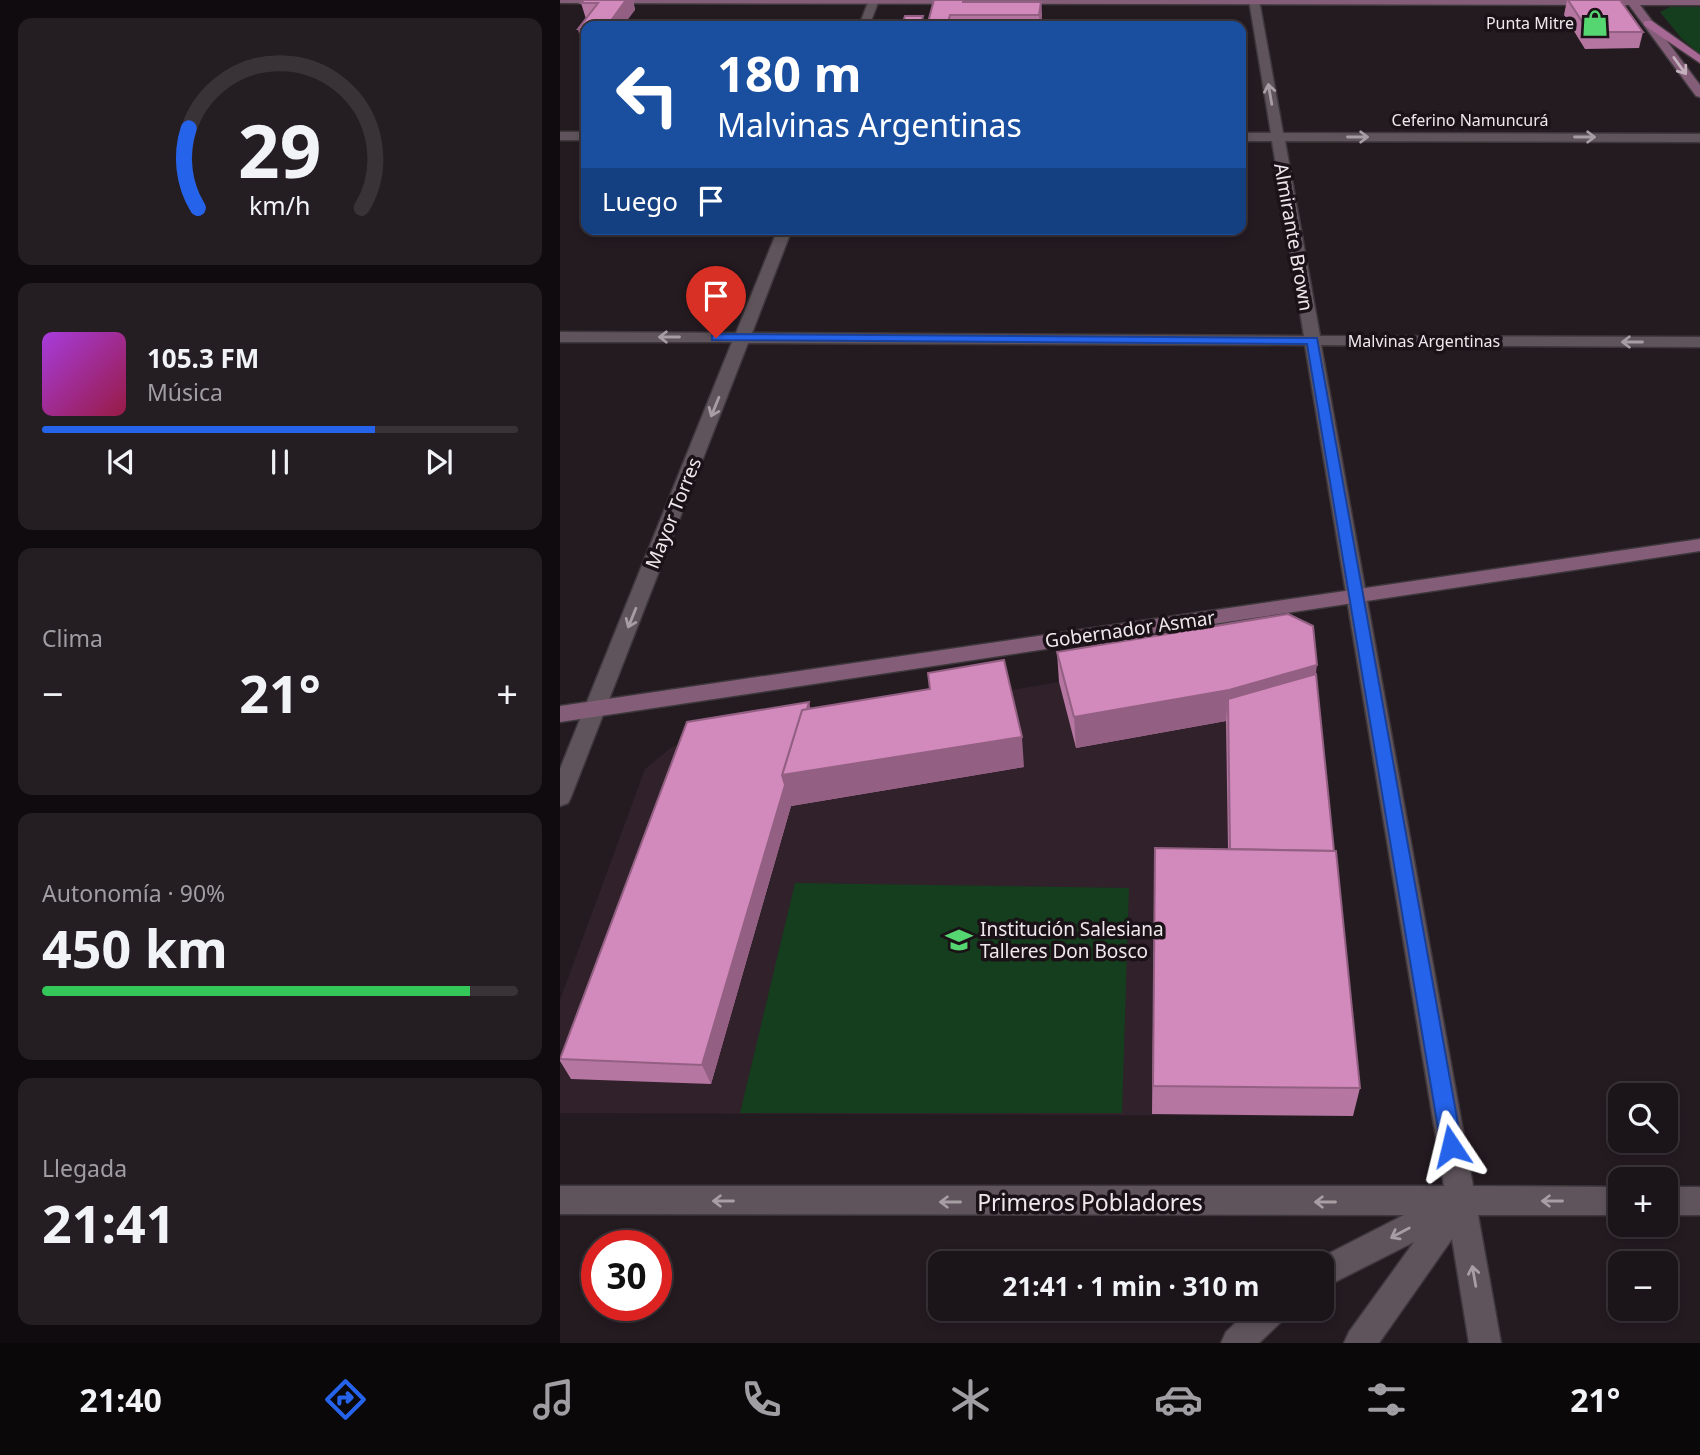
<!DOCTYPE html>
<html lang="es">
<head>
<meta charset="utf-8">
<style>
	:root { --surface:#1b1419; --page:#241d22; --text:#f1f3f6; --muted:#a09ea2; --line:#393338; --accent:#2563eb }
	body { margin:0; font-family:"Noto Sans",sans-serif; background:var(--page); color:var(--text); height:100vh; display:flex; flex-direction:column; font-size:26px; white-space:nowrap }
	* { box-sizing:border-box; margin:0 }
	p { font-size:23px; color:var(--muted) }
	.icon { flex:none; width:38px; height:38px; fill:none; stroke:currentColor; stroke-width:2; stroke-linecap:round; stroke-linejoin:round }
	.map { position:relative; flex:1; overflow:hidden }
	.drawer { display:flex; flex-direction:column; gap:18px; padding:18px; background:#0f0b0e; width:560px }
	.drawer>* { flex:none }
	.top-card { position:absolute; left:21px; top:21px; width:665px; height:214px; border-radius:14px; box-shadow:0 4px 10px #0003,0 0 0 2px var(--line); background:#1a4fa0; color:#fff; overflow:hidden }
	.controls { position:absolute; left:1048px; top:1083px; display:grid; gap:14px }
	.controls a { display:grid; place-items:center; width:70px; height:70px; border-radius:14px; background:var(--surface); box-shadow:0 4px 10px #0003,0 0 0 2px var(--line); font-size:35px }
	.speed { position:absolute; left:21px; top:1230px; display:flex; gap:14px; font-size:35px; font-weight:700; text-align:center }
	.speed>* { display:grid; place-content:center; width:91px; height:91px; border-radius:50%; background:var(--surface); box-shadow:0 4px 10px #0003,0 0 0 2px var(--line); line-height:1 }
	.speed .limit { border:10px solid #d22; background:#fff; color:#111 }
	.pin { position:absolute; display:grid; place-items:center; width:60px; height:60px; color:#fff; margin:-72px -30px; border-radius:50% 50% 50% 0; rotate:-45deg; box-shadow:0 0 7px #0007 }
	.pin .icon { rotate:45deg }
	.me { position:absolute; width:77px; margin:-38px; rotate:350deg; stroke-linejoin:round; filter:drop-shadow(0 0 5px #0008) }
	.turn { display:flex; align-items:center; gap:24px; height:147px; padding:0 21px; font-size:32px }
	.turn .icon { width:91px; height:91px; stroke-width:2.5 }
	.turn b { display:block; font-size:49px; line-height:60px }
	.then { display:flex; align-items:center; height:66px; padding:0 21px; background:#0003; gap:14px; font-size:26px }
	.big { font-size:52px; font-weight:700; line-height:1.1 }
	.drawer .widget { flex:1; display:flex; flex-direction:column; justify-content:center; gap:10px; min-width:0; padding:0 24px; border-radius:14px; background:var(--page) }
	.drawer .dial { align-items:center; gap:0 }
	.dial svg { height:182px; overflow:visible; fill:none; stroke:var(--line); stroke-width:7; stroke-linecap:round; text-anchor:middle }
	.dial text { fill:var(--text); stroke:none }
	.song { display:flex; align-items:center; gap:21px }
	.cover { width:84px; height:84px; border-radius:10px; background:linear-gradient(135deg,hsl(280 70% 55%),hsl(340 70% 35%)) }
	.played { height:7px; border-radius:4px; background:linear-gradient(90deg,var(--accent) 70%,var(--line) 70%) }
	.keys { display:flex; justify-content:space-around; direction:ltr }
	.heat { display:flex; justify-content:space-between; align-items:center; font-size:38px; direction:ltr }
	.charge { height:10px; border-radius:5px; background:linear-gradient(90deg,#34c759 90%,var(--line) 0) }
	.trip { position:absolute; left:368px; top:1251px; width:406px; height:70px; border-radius:14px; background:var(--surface); box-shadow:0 4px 10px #0003,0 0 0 2px var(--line); font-weight:700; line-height:70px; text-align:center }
	.dock { display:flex; height:112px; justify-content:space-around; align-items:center; background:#0b080a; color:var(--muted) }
	.dock .icon { width:49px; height:49px }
	.dock .active { color:var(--accent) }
	.dock b { font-size:32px; color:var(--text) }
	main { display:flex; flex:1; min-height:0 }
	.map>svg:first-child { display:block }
</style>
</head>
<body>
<main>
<section class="drawer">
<div class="widget dial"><svg viewBox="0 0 100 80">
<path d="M14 69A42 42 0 1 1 86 69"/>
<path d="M14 69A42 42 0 0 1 10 34" stroke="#2563eb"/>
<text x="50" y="56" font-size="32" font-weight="700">29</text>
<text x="50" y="72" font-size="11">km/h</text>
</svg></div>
<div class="widget">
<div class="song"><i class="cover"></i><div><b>105.3 FM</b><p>Música</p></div></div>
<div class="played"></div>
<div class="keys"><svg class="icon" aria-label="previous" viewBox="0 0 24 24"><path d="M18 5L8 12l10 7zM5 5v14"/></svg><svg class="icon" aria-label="pause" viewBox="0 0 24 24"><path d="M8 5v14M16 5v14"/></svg><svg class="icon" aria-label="next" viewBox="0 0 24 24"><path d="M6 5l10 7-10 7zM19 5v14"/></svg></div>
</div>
<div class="widget"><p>Clima</p>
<div class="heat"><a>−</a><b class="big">21°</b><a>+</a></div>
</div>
<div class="widget"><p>Autonomía · 90%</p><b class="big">450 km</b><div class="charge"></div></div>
<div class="widget"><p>Llegada</p><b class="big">21:41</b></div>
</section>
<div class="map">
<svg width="1140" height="1343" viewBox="0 0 1140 1343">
	<rect width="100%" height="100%" fill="#241b21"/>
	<path fill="#30212b" d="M499,682l17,66 150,-27 87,-26 40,421 -793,-3v-113l85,-231 28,-23z"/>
	<g fill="#143e1d">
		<path d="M1110,7h30v47l-18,-15 -22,-27z"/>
		<path d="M235,883l334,5 -7,225h-382z"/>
	</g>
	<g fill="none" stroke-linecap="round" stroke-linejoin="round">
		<defs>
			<g id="street">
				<path d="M309,0h10l-10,26h-10z"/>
				<path d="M689,0h10l24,133 417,1v8l-415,-1 35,195 380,1v10l-379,-2 152,841 147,1v28h-142l23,128h-32l-17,-104 -73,104h-35l5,-11 65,-90 -93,47v-25l-11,-1 94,-48 -844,-1v-28h884l-139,-841 -557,-2 -177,454 -3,6 -8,3v-37l172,-427h-172v-10l176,1 42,-104h14l-40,104 552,3 -32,-195h-31v-8h30z"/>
				<rect x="0" y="132" width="26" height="8"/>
				<rect x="1106" y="1187" width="34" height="28"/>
				<path d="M690,1309h37l-4,11 -24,23h-38l5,-11z"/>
			</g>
			<g id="secondary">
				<path d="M0,0h1140v5h-60l60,80v12l-4,-1 -67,-91 -1069,-2z"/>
				<path d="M1140,539v12l-1140,171v-16z"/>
			</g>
			<path id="primary" d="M1084,21h8l48,34v8l-56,-38z"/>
		</defs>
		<use href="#street" stroke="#3e383c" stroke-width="3"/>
		<use href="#secondary" stroke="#3e383c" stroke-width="3"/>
		<use href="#primary" stroke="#3e383c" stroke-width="3"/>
		<use href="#street" fill="#5f545b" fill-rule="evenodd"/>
		<use href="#secondary" fill="#845e78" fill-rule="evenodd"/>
		<use href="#primary" fill="#a86895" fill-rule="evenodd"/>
	</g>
	<g fill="#b576a1">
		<path d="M24,0h49l2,10 -49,16v20h-4l-4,-17 8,-10 -5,-16z"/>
		<path d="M403,0l1,2h77l1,16 -2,8h-113z"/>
		<path d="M1007,0h53l23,32 -4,16 -54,1 -21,-34z"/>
		<path d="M497,652l259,22 18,177 26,237 -7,28 -201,-2 3,-266 73,1 -2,-128 -150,27 -17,-66z"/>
		<path d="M370,689l94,78 -233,39 -80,278 -140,-5 -11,-18v-4l251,-348z"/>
	</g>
	<g fill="#936083">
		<path d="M66,0h7l2,10 -12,16h-16z"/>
		<path d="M481,2l1,16 -2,8 -1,-11z"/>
		<path d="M390,15l1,11h-4z"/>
		<path d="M363,16l1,10h-4z"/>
		<path d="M757,665l-4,30 -85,5 -2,21 -150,27 -2,-31z"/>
		<path d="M249,702l5,21 208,14 2,30 -233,39 -80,278 -9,-19 80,-290z"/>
	</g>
	<g fill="#d289bb" stroke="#936083" stroke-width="2">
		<path d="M24,0h42l-19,26h-21v3h-8l20,-26h-17z"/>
		<path d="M374,0h29v2h78l-2,13h-89l-3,11h-20z"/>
		<path d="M1008,0h52l23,32h-54z"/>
		<path d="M345,16h18l-3,10h-28l1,-4h10z"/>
		<path d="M728,614l25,12 4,39 -88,25 -155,27 -17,-65z"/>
		<path d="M444,660l18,77 -240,38 20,-65 128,-21 -2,-16z"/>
		<path d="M756,674l18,177 -104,-2 -2,-150z"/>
		<path d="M249,702l-2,7 -5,1 -20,65 3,10 -83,280 -142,-6 127,-337z"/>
		<path d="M595,848l181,3 24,237 -207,-2z"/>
	</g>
	<defs><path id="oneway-shaft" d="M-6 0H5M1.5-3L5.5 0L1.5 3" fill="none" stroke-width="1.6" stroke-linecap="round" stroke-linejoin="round" transform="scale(1.75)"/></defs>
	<use stroke="#c4b0bd" href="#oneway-shaft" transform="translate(1120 66) rotate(54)"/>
	<g stroke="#a69ea3">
		<use href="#oneway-shaft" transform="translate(710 94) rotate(-100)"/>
		<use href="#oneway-shaft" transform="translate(798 137)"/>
		<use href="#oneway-shaft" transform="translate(1025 137)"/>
		<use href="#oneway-shaft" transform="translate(109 337) rotate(-180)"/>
		<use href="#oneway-shaft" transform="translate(1072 342) rotate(-180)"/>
		<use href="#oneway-shaft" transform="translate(155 407) rotate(112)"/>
		<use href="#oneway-shaft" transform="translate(72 618) rotate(112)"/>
		<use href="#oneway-shaft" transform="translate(163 1201) rotate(-180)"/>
		<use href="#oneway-shaft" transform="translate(992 1201) rotate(-180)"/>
		<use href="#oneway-shaft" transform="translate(390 1202) rotate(-180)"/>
		<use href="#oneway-shaft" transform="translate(765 1202) rotate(180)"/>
		<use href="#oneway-shaft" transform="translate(840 1233) rotate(152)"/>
		<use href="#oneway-shaft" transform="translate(914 1276) rotate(-100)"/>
	</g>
	<path fill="#2563eb" stroke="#184099" stroke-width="2" d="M156,334l601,4 145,808 -3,7 -8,3 -7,-3 -3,-7 -134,-802 -595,-4v-5z"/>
	<defs>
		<symbol id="shop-bare" viewBox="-9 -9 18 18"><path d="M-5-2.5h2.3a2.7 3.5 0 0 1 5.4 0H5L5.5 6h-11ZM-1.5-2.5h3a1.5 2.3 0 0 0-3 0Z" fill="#55d671" stroke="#1b1218" stroke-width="2.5" paint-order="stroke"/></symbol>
		<symbol id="school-bare" viewBox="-9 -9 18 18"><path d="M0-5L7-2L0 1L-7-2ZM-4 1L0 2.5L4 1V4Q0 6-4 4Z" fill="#55d671" stroke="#1b1218" stroke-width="2.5" paint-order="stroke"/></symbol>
	</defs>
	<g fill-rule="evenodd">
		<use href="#shop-bare" x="1016" y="4" width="38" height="38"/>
		<use href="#school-bare" x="380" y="921" width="38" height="38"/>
	</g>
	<g text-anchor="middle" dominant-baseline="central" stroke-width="7" stroke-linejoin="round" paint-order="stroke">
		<g font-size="16" fill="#eee7eb" stroke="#1b1218" text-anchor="end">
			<text x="1014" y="23">Punta Mitre</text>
		</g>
		<g font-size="16" fill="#eee7eb" stroke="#1b1218">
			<text x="910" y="120">Ceferino Namuncurá</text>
			<text x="864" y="341">Malvinas Argentinas</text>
		</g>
		<g font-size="19" fill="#eee7eb" stroke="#1b1218">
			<text transform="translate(734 237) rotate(80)">Almirante Brown</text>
			<text transform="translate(113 513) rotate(-68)">Mayor Torres</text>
			<text transform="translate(570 629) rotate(-8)">Gobernador Asmar</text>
		</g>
		<g font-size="19" fill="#eee7eb" stroke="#1b1218" text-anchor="start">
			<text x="420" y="929">Institución Salesiana<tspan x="420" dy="22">Talleres Don Bosco</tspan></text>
		</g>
		<g font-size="23" fill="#eee7eb" stroke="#1b1218">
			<text x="530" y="1202">Primeros Pobladores</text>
		</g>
	</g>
</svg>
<div class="controls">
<a><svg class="icon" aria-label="search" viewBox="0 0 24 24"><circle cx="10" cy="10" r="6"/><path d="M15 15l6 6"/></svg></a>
<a>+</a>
<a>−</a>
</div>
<div class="speed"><div class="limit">30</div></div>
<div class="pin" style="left:156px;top:338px;background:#d93025"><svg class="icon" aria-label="arrive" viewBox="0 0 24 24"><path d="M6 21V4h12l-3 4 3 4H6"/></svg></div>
<svg class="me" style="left:891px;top:1146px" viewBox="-20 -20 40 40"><path d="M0-17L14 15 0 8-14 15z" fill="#2563eb" stroke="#fff" stroke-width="4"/></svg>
<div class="trip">21:41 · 1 min · 310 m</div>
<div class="top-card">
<div class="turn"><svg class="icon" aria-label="left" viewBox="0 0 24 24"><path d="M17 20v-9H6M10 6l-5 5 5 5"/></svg><div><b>180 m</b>Malvinas Argentinas</div></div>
<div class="then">Luego<svg class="icon" aria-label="arrive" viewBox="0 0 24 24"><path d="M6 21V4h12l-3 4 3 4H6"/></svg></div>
</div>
</div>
</main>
<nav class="dock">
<b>21:40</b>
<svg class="icon active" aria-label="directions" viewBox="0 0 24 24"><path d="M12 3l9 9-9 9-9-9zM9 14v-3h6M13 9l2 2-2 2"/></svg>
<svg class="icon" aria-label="music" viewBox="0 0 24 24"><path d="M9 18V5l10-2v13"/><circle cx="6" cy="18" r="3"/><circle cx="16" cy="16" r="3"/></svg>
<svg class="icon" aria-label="phone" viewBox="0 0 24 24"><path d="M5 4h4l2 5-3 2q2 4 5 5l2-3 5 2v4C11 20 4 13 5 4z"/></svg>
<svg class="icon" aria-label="climate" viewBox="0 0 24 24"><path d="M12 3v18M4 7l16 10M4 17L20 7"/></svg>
<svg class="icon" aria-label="car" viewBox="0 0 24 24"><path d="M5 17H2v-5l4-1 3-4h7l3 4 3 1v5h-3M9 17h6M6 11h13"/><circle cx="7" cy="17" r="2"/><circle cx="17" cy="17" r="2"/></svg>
<svg class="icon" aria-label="filters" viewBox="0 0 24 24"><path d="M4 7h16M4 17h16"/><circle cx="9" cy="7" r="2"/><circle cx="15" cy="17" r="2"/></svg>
<b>21°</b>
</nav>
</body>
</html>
